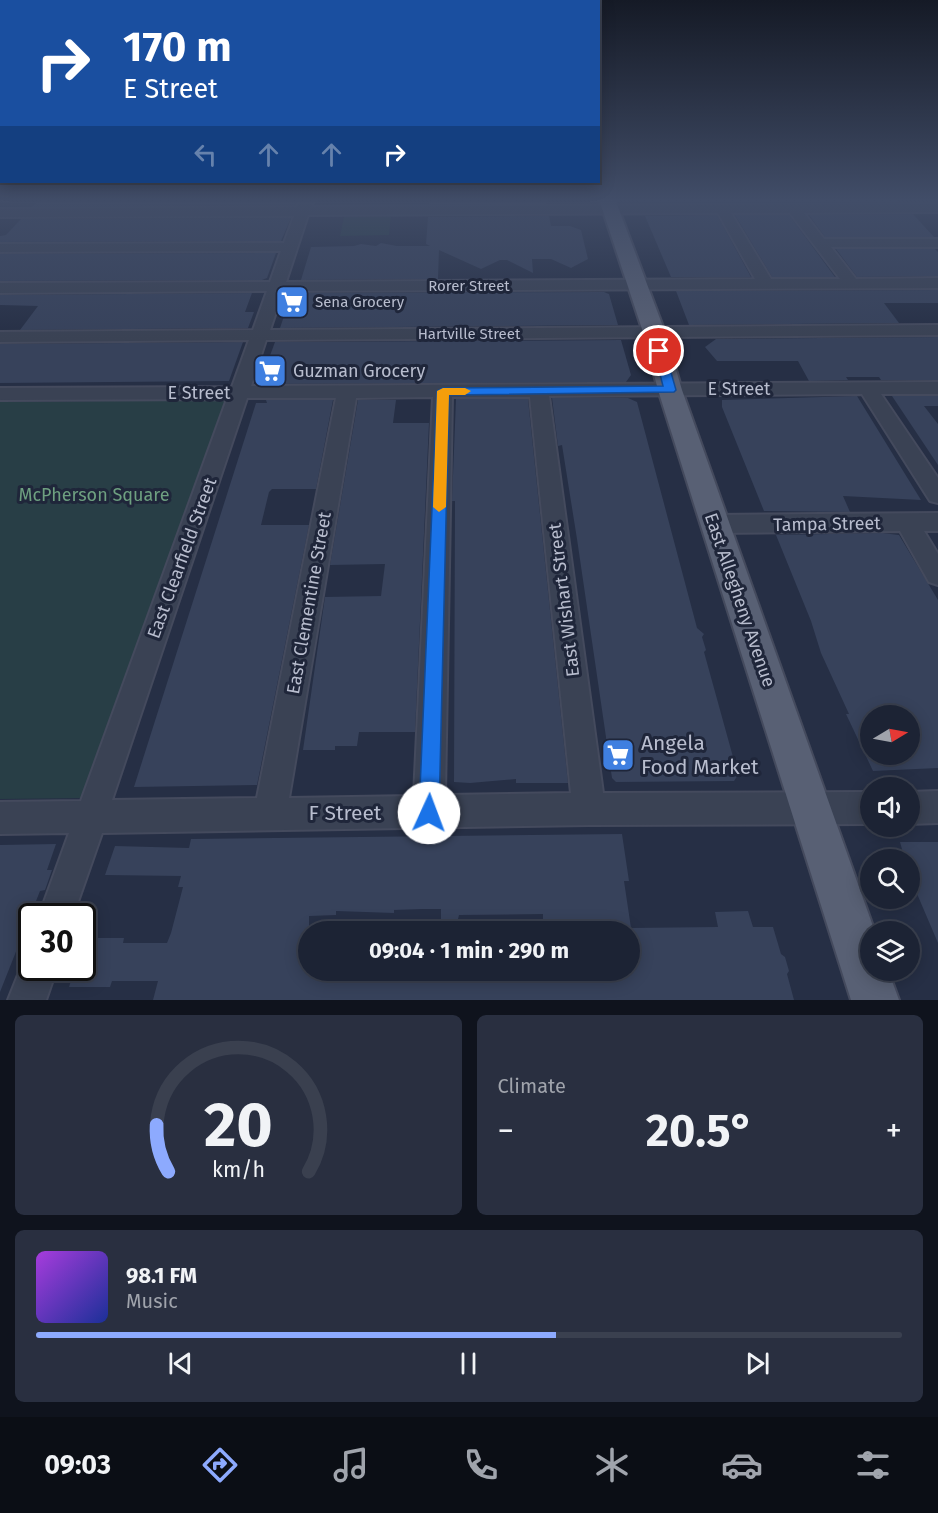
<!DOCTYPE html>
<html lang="en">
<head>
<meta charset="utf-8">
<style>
	:root { --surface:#1c2334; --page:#292f40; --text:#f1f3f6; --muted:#a0a4ac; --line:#3a404f; --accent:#8daafe }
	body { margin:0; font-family:"Fira Sans",sans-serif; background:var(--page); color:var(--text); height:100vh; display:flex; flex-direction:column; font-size:22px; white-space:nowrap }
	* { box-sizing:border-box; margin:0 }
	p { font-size:20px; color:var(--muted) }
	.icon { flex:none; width:33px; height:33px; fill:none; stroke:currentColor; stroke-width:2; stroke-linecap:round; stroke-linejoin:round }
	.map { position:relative; height:1000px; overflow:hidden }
	.panel { display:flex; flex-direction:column; gap:15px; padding:15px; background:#0f131d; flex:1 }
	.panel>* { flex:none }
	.hud { position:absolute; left:0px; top:0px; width:600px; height:183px; box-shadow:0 3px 15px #0003,0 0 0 2px var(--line); background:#1a4fa0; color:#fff; overflow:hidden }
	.needle { width:39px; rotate:80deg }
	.tools { position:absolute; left:860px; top:705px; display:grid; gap:12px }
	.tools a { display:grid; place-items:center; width:60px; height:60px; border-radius:50%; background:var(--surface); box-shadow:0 3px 15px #0003,0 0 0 2px var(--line); font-size:30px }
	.speed { position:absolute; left:18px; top:903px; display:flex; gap:12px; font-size:30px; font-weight:700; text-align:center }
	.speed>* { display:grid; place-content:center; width:78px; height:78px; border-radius:50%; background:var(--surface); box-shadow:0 3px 15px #0003,0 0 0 2px var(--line); line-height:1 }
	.speed .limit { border:3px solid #111; border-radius:9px; background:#fff; color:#111 }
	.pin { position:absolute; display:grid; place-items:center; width:51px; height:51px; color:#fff; margin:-26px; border:3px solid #fff; border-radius:50%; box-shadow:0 2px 6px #0007 }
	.me { position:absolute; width:66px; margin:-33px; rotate:2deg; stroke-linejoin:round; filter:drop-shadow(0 0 4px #0008) }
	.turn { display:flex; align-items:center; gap:21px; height:126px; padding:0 24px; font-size:27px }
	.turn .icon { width:78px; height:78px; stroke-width:2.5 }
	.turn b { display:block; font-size:42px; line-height:51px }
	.lanes { display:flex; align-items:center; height:57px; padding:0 24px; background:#0003; justify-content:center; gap:30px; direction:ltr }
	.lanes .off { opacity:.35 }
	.big { font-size:45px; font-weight:700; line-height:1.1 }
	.panel .card { flex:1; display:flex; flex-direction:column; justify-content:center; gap:9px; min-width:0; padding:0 21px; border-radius:9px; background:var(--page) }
	.panel .dial { align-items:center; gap:0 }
	.dial svg { height:156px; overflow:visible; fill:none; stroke:var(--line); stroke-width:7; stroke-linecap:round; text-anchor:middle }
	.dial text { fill:var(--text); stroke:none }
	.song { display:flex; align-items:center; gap:18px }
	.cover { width:72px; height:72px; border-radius:9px; background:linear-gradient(135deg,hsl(280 70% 55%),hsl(230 70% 35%)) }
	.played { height:6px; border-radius:3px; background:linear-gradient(90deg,var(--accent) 60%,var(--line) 60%) }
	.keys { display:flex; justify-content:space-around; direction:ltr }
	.heat { display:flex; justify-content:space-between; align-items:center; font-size:33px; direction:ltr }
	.panel .tiles { flex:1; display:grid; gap:15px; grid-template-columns:1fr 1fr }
	.card:last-child { grid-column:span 2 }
	.trip { position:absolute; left:298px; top:921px; width:342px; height:60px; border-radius:30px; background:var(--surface); box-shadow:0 3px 15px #0003,0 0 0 2px var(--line); font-weight:700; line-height:60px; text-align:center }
	.dock { display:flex; height:96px; justify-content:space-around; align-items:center; background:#0b0e15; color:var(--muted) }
	.dock .icon { width:42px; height:42px }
	.dock .active { color:var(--accent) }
	.dock b { font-size:27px; color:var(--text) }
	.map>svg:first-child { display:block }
</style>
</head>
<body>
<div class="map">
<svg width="938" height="1000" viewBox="0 0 938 1000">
	<rect width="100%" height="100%" fill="#262f45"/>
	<g fill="#283e46">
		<path d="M391,216l-2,19 -49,1 4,-19z"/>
		<path d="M228,400l-142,398 -86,1v-397z"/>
	</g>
	<g fill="#37425b" fill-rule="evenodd">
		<path d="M39,199h259l-3,6 -263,2z"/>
		<path d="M430,199h115l1,5h-117z"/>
		<path d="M639,199h256l5,3 -259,1z"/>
		<path d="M913,214l21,23h-109l-16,-22z"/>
		<path d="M717,215l34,62h-80l-26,-61z"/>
		<path d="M735,215h54l46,62h-63z"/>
		<path d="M549,216l2,10h19l11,4 7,29 -17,9 -20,-9h-19l1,14 -26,-13h-7l-19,9 -42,-19 -1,29 -137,1 10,-33 43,-1 7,-2 15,2 5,-3 16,3h33l-4,-2 2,-27z"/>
		<path d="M291,218l-10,23 -281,1v-6l6,-1 15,-16z"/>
		<path d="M836,249h99l3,3v24l-81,1z"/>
		<path d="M276,253l-9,25 -5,2 -262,1v-27z"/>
		<path d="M938,290v13h-54l15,20 -210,2 -13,-34z"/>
		<path d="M604,292l5,2 9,31 -338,3 8,-24 -2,-1 2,-9 3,-1z"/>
		<path d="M252,293l-7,19h9l-6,16 -228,2 18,-24 -38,-1v-10z"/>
		<path d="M938,337v43h-57l-2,-3h-33l2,3 -39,1 -11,-20h-81l-12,-14 11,-8z"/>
		<path d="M621,340l10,35 -5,7 -364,2 -1,-4 14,-38z"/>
		<path d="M243,342l-14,39 -229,2v-39z"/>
		<path d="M857,396l64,104 -78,-4 7,16 -86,-1 -42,-104v-7z"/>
		<path d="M892,396h46v10h-14l14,18v41z"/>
		<path d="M552,398h76l9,4 60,226 7,6 -2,3 4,13 -2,2 34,123 -4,6 -118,1 -4,-4 -35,-239 -15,-94 -4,1z"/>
		<path d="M456,399h72l40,384h-52v-4l-46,4 -16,-1 1,-281h-3z"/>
		<path d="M266,400h67l-17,89h-44l-3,3 -8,33h48l-52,260 -123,2 122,-384h11z"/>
		<path d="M358,400h38l-3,23h36l-14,309h-56l-2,14h-22v4h-32l22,-153 56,-1 4,-32 -55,1z"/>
		<path d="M882,533l17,2 39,65v168l-65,3 -27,-57h3l-28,-61 -10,-32 -35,-86zM870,716h39v38h-39z"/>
		<path d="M622,834l7,47h-5l7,47 87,-1 -3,-15 33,-1 5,16h20l8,27 4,3 4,14 -2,3 7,26h-641l5,-19h-46l-2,6h-41l6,-19h7l3,-30h39l-1,5h44l4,-10 12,-46h-5l3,-11 -76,-1 10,-29 74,2 2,-9zM423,909h18v11l17,-1 1,-4 84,-1v18h87v38h-321v-54l27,-1v-4l58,2v-3z"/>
		<path d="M900,842h38v101l-29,-68v-15h-4z"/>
		<path d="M56,844l-9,26h5l-7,20 -5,1 -40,101v-147z"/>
	</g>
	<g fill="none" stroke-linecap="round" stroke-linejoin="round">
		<defs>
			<g id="minor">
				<path d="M300,199h14l-3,8 627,-3v8l-134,1 20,26h114v8h-107l25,32 82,-1v10l-655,3 -13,39 668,-5v10l-672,5 -15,46 687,-4v12h-57l57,84v25l-8,-2 -68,-107 -313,2 54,397 267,-1v32l-281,1 -487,8 -29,83h-34l30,-83 -69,1v-32l81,-1 146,-402 -227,1v-12l232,-1 17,-47 -249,2v-10l253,-2 14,-39 -267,2v-10l270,-1 11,-31 -281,1v-8l284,-1 10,-27 -294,1v-8l297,-2zM718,213l37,66 -469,3 22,-67zM731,213h59l50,66h-69zM433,397l-19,399 -125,2 67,-400zM452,397h78l41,396 -126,2zM247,398h89l-79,400 -145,2z"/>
				<path d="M938,513v18h-14l14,23v31l-9,-3 -29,-51 -185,2 -8,-3 -4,-6 4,-6 8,-3z"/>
				<path d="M938,791v32l-29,1v-32z"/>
				<path d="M32,953v15h25l-11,32h-38l18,-45z"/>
			</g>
			<path id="major" d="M599,199h16l50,133 17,58 193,542h-5v38h18l11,30h-48l-193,-610 -15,-58z"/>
		</defs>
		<use href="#minor" stroke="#444a5d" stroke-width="4"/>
		<use href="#major" stroke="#444a5d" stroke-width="4"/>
		<use href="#minor" fill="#3a4254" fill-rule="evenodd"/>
		<use href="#major" fill="#586074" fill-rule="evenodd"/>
	</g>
	<linearGradient id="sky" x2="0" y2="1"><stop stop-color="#151a26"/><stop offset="0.59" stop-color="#414d68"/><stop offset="1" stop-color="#414d68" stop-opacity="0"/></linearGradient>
	<rect width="938" height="339" fill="url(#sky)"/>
	<path fill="#1a73e8" stroke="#114b97" stroke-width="1.5" d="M659,348l6,3 11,39 -2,2 -225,3 -10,418 -3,7 -7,3 -7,-3 -3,-7 18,-422 6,-3 220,-2 -9,-35z"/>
	<path fill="#f59e0b" d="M443,388h22l6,3 -6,4h-16l-3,112 -7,5 -6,-5 4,-116z"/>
	<defs>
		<symbol id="supermarket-square" viewBox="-11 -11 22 22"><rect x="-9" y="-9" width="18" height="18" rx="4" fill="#3f7fe0" stroke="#1f263a"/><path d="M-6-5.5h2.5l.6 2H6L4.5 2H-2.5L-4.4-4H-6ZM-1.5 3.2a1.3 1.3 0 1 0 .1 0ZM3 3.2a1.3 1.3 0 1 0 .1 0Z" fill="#fff"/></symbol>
	</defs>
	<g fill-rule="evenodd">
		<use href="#supermarket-square" x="273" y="283" width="38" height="38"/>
		<use href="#supermarket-square" x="251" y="352" width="38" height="38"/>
		<use href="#supermarket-square" x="599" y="736" width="38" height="38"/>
	</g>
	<g text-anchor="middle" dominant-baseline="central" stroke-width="6" stroke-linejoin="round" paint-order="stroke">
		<g font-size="15" fill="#b8bdce" stroke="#1f263a">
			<text x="469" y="286">Rorer Street</text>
			<text x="469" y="334">Hartville Street</text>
		</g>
		<g font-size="15" fill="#b8bdce" stroke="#1f263a" text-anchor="start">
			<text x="315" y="302">Sena Grocery</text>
		</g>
		<g font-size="18" fill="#b8bdce" stroke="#1f263a" text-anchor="start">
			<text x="293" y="371">Guzman Grocery</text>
		</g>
		<g font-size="18" fill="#b8bdce" stroke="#1f263a">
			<text x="739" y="389">E Street</text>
			<text x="199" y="393">E Street</text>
			<text transform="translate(827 524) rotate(-1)">Tampa Street</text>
			<text transform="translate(182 558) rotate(-70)">East Clearfield Street</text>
			<text transform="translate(564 600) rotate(-97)">East Wishart Street</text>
			<text transform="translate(740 600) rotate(71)">East Allegheny Avenue</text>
			<text transform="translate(309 603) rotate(-80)">East Clementine Street</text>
		</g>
		<g font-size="18" fill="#6ea080" stroke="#1f263a">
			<text x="94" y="495">McPherson Square</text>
		</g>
		<g font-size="21" fill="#b8bdce" stroke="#1f263a" text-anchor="start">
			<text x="641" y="743">Angela<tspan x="641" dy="24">Food Market</tspan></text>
		</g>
		<g font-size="21" fill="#b8bdce" stroke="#1f263a">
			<text x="345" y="813">F Street</text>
		</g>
	</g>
</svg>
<div class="tools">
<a><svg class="needle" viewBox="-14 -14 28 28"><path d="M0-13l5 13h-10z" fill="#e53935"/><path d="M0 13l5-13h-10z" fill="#a0a4ac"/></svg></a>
<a><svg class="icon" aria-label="sound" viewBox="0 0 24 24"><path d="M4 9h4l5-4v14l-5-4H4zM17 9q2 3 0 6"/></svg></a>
<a><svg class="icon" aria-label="search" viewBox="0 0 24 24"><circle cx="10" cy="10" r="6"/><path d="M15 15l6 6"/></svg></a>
<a><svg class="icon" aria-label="layers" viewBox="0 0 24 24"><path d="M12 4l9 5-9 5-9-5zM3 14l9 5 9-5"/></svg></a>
</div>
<div class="speed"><div class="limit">30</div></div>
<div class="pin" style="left:659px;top:351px;background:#d93025"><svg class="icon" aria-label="arrive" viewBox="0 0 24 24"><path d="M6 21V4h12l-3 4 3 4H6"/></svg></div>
<svg class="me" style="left:429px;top:813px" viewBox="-20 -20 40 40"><circle r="19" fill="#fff"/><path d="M0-13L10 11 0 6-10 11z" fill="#1a73e8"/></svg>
<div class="trip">09:04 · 1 min · 290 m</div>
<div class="hud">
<div class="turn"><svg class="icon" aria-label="right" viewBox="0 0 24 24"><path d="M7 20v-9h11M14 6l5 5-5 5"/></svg><div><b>170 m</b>E Street</div></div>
<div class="lanes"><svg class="icon off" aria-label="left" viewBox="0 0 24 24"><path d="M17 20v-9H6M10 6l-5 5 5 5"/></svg><svg class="icon off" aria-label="ahead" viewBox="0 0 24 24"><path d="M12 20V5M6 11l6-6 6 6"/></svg><svg class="icon off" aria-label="ahead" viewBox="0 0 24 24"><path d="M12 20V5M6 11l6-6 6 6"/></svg><svg class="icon" aria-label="right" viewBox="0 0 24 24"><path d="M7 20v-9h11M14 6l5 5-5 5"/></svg></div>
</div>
</div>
<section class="panel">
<div class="tiles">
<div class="card dial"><svg viewBox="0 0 100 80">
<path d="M14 69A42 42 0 1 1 86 69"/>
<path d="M14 69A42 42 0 0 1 8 45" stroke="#8daafe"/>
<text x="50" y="56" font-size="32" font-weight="700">20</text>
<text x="50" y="72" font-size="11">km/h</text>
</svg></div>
<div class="card"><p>Climate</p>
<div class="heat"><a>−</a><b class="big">20.5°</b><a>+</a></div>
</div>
<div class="card">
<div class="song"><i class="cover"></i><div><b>98.1 FM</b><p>Music</p></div></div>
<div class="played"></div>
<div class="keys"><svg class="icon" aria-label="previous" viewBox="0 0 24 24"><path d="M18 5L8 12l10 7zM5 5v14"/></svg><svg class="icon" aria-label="pause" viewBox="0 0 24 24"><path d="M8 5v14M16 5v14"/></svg><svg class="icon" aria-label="next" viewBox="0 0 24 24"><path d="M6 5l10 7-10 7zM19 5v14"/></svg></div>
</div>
</div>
</section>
<nav class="dock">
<b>09:03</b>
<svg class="icon active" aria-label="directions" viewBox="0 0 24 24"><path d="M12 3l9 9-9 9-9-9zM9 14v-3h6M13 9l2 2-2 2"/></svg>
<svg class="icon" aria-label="music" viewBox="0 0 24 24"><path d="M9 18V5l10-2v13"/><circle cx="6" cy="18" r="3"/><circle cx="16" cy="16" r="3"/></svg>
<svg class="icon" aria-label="phone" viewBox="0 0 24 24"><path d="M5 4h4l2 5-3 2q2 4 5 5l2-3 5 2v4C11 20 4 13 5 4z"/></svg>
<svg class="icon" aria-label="climate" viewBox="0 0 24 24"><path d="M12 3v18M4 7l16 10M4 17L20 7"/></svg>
<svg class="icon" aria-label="car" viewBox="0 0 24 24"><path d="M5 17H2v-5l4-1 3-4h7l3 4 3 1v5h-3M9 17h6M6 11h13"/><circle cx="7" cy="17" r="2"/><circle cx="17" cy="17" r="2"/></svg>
<svg class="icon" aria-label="filters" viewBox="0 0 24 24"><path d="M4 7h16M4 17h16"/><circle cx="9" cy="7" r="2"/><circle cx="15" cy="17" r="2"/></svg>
</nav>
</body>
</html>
